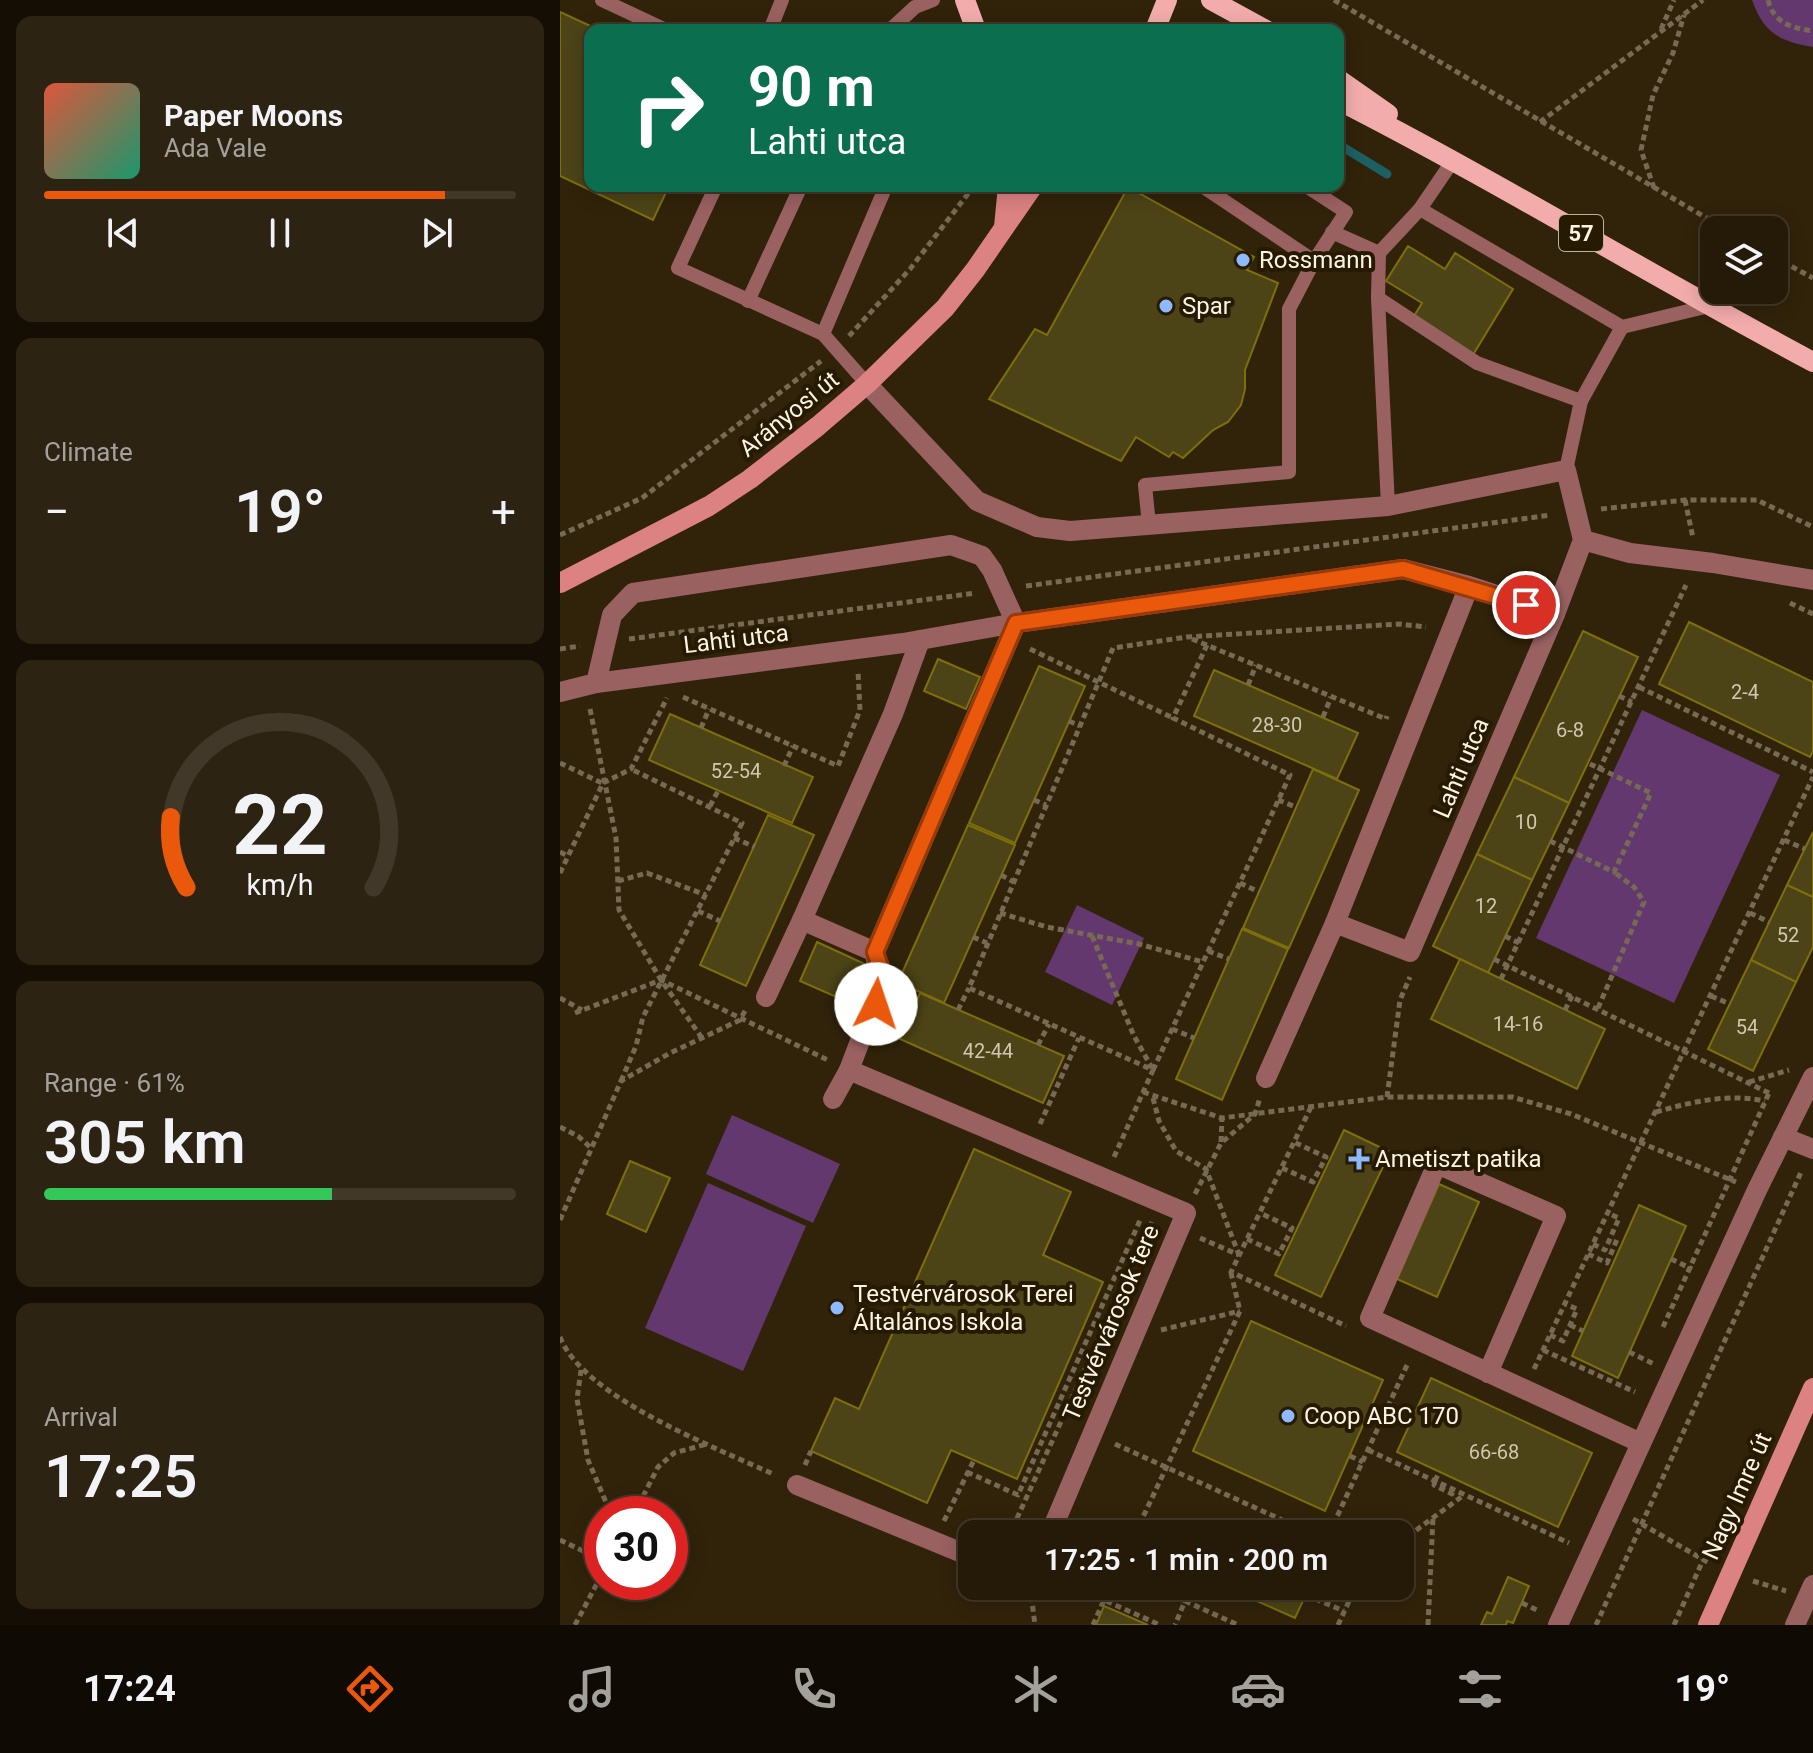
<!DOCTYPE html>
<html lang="en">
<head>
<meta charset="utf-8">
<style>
	:root { --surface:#251a08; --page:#2d2312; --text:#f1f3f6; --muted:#a3a19c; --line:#423829; --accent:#ea580c }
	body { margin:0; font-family:Roboto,sans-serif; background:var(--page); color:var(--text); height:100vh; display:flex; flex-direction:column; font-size:30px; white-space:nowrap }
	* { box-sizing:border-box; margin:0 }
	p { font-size:26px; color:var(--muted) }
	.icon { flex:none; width:44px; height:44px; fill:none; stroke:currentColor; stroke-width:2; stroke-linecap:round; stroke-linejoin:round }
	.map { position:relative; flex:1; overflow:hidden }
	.side { display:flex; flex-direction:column; gap:16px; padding:16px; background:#140e04; width:560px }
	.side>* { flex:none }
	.guide { position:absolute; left:24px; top:24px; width:760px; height:168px; border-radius:16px; box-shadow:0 4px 20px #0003,0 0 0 2px var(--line); background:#0b6e4f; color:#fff; overflow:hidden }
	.controls { position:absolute; left:1140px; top:216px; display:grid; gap:16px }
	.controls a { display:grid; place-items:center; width:88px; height:88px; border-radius:16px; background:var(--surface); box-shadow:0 4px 20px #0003,0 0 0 2px var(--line); font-size:40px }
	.speed { position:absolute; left:24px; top:1496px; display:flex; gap:16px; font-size:40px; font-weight:700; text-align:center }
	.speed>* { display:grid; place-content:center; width:104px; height:104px; border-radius:50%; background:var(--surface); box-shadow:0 4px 20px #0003,0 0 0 2px var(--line); line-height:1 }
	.speed .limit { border:12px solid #d22; background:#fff; color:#111 }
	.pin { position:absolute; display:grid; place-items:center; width:68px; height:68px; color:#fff; margin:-34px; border:4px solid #fff; border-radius:50%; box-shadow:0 2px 8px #0007 }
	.me { position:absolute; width:88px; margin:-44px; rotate:4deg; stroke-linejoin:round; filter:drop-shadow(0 0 6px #0008) }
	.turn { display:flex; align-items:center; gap:28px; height:168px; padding:0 32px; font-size:36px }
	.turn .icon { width:104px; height:104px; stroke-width:2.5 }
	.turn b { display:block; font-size:56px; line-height:68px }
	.big { font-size:60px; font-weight:600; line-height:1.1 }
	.side .tile { flex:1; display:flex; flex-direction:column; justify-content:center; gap:12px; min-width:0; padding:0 28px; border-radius:16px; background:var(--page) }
	.side .dial { align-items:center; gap:0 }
	.dial svg { height:208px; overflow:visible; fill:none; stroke:var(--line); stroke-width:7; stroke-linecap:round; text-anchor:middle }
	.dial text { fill:var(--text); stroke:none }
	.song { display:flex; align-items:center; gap:24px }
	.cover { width:96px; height:96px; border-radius:12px; background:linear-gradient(135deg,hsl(10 70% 55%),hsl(160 70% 35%)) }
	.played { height:8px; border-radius:4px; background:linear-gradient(90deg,var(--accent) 85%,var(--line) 85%) }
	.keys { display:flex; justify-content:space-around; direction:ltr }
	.heat { display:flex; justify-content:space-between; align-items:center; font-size:44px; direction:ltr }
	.charge { height:12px; border-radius:6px; background:linear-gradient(90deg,#34c759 61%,var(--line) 0) }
	.trip { position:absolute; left:398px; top:1520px; width:456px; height:80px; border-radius:16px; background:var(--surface); box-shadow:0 4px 20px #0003,0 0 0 2px var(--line); font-weight:600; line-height:80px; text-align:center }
	.dock { display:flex; height:128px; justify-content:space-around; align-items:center; background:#0f0a03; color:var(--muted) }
	.dock .icon { width:56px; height:56px }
	.dock .on { color:var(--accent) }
	.dock b { font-size:36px; color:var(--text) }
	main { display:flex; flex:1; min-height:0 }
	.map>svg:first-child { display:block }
</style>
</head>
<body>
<main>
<section class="side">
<div class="tile">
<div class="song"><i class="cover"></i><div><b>Paper Moons</b><p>Ada Vale</p></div></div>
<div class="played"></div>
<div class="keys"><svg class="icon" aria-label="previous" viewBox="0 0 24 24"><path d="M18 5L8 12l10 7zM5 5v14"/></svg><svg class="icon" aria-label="pause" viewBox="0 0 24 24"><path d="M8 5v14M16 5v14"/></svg><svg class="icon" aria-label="next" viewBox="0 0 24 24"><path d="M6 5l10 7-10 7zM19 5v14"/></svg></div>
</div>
<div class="tile"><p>Climate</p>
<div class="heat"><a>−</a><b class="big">19°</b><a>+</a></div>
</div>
<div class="tile dial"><svg viewBox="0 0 100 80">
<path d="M14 69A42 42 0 1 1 86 69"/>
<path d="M14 69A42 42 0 0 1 8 42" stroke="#ea580c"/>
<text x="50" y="56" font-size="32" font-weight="700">22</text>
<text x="50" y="72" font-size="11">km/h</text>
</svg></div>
<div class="tile"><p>Range · 61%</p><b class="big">305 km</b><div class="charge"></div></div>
<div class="tile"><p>Arrival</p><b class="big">17:25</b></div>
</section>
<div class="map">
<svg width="1253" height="1625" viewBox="0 0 1253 1625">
	<rect width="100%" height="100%" fill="#31230a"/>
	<g fill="#63386e">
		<path d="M1192,0h61v47c-33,-6 -49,-13 -61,-47z"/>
		<path d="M1082,710l138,65 -106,228 -138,-65z"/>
		<path d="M517,905l67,33 -32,67 -67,-33z"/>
		<path d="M172,1115l108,49 -27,59 -107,-49z"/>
		<path d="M148,1183l98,43 -63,145 -98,-43z"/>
	</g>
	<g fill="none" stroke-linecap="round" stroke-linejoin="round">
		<path stroke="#1d6063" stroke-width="9" d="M778,144l49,30"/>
	</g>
	<g fill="#4c4416" stroke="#7e6f0c" stroke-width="2">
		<path d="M0,12l39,18h-9v156h79l-16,34 -93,-44z"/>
		<path d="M568,187l126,70 -7,13 31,13 -33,87v19l-4,16 -13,17 -15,8 -30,28 -10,-6 -4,5 -33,-20 -15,24 -132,-62 46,-70 12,6z"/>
		<path d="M848,246l37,23 10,-16 58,36 -42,69 -60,-37 11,-18 -36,-22z"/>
		<path d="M1129,622l124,60v69l-3,6 -151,-73z"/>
		<path d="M1023,631l55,26 -69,146 -55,-26z"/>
		<path d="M378,659l42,18 -14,32 -42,-18z"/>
		<path d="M479,666l46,20 -70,157 -46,-20z"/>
		<path d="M654,670l144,63 -21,46 -143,-63z"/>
		<path d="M110,714l143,63 -21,46 -143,-63z"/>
		<path d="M753,769l46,21 -70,158 -46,-20z"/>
		<path d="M954,777l55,26 -37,77 -55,-26z"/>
		<path d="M208,815l46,20 -68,151 -46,-21z"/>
		<path d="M408,825l47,20 -71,158 -46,-21z"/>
		<path d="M1253,832v65l-26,-12z"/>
		<path d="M917,854l55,26 -44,93 -55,-27z"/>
		<path d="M1227,885l26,12v50l-17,35 -45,-22z"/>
		<path d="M682,929l46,20 -66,151 -46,-21z"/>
		<path d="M257,942l50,23 -17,38 -50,-22z"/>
		<path d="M900,959l145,70 -28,60 -146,-70z"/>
		<path d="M1191,960l45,22 -43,89 -45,-22z"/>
		<path d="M360,993l144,63 -21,47 -143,-64z"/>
		<path d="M784,1130l46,22 -69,145 -46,-22z"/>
		<path d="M414,1149l97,43 -28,63 60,27 -86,197 -66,-29 -24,53 -116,-52 24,-53 24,11z"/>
		<path d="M70,1161l40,17 -24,54 -39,-18z"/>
		<path d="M879,1184l40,18 -42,95 -40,-18z"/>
		<path d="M1079,1205l47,21 -68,152 -46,-22z"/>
		<path d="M691,1321l132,59 -58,131 -132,-60z"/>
		<path d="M871,1378l161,75 -34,74 -161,-75z"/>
		<path d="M629,1519l33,15h-40z"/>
		<path d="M948,1577l21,9 -16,37 -6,-2 -1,4h-25l6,-13 5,2z"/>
		<path d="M663,1586h87l-15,32z"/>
		<path d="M544,1606l44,19h-52z"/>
	</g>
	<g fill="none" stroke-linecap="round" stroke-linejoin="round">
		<g stroke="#766a54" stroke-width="5" stroke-dasharray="6 4" stroke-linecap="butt">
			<path d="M774,0l393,230"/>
			<path d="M1208,0c6,23 23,28 45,31"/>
			<path d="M1101,29l13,-29"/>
			<path d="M980,122l163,-122"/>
			<path d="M1094,188l-13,-38 12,-55 20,-42 11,-38"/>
			<path d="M1214,257l39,21"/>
			<path d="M289,336l61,-67 64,-83"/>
			<path d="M1125,500l8,38"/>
			<path d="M1041,509l84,-9h72l56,27"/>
			<path d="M0,535l82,-37 179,-137"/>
			<path d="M466,586l525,-71"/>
			<path d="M1230,603l23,11"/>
			<path d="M69,639l347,-46"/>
			<path d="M632,639l194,80 1,-3"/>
			<path d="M0,649l20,-3"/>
			<path d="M470,649l143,69"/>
			<path d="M688,685l8,-20"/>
			<path d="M1079,687l174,85"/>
			<path d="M1059,696l13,6"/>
			<path d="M123,697l155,69 22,-56 -2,-39"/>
			<path d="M30,709l26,129 3,72 42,70 41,58"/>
			<path d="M763,717l8,-20"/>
			<path d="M509,721l11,5"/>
			<path d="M141,728l8,-19"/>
			<path d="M0,763l42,20"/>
			<path d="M224,766l9,-20"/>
			<path d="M474,800l12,5"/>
			<path d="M718,800l18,7"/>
			<path d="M150,806l8,-15"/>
			<path d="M174,838l21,9"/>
			<path d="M1224,840l21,9"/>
			<path d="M990,841l64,31 37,-79 -63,-30"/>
			<path d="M0,852l8,4"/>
			<path d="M0,873l43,-90 28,-14 36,-71"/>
			<path d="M441,875l13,7"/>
			<path d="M58,881l29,-8 59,22"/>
			<path d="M680,883l19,9"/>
			<path d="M138,911l22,10"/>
			<path d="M440,913l47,14 92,17 64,18"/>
			<path d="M1190,913l19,9"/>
			<path d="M532,936l42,100 18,32"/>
			<path d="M945,936l14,7"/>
			<path d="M413,937l14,6"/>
			<path d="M648,951l21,8"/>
			<path d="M934,959l275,134"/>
			<path d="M941,979l185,-394"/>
			<path d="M1151,996l19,8"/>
			<path d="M0,998l22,12"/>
			<path d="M1038,1008l46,-106 -10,-15 -20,-15"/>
			<path d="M398,1010l11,-22"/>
			<path d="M1005,1010l7,-14"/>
			<path d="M15,1013l86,-33 169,81"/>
			<path d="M612,1029l22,9"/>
			<path d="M478,1045l11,-21"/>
			<path d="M593,1070l137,-295 -117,-57 34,-73"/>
			<path d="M61,1081l15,-35 7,-29 99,-194 -111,-54"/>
			<path d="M1189,1082l40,-12"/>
			<path d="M583,1092l79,26 165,-21h125l59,17 165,68"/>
			<path d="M827,1097l13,-97 10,-23"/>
			<path d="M593,1098l6,23 17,30 30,18 33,86"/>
			<path d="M751,1107l-80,165 115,54"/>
			<path d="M1096,1112c35,-10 72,-19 109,-11"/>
			<path d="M480,1124l39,-86"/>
			<path d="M0,1127l18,9 13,12"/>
			<path d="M661,1142l1,-24"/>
			<path d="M554,1157l39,-87 -184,-82 144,-340 74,-11 212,-13 27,3"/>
			<path d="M722,1168l31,14 13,-25 -32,-15"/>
			<path d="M635,1194l26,-51 34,-29 5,-16"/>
			<path d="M0,1220l61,-139 49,-28 70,-33 6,-11"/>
			<path d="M640,1238l39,17"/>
			<path d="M687,1239l32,15 13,-26 -32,-15"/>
			<path d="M1033,1244l12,6 14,-32 -12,-5"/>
			<path d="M1028,1254l19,9 11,-26"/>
			<path d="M1111,1259l21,10"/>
			<path d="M1010,1325l13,6"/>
			<path d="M1103,1327l106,-234"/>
			<path d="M601,1330l79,-19"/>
			<path d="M990,1335l13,6 14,-32 -12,-5"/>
			<path d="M0,1337c24,61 155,110 215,138"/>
			<path d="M983,1350l92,42"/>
			<path d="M1069,1352l25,12"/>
			<path d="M974,1369l279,-592"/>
			<path d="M21,1370l-4,29 11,61 23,54"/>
			<path d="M555,1444l198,90"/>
			<path d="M808,1450l201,93"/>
			<path d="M790,1456l13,6"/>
			<path d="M245,1465l6,-14"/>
			<path d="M407,1472l51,23 123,-277"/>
			<path d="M875,1481l-1,4 18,9 2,-4"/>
			<path d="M875,1481l4,-9"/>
			<path d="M74,1514l24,-47 16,-14 33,-9"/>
			<path d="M1073,1519l78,45"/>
			<path d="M384,1521l30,-61"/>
			<path d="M445,1534l8,-7 139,-305"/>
			<path d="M575,1534l105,-223 -9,-38"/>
			<path d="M769,1534l79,-171"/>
			<path d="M0,1540l42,20"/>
			<path d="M840,1542l64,-47"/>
			<path d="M1193,1581l33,10"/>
			<path d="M470,1586l5,39"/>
			<path d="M485,1586l59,14 6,-14"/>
			<path d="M593,1586l32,15 -10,24"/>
			<path d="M746,1595l38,16"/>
			<path d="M625,1601l53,24"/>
			<path d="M962,1603l17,8"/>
			<path d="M15,1625l27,-51"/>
			<path d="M533,1625l11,-25 56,25"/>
			<path d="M778,1625l18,-39"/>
			<path d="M868,1625l5,-108"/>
			<path d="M1036,1625l206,-455"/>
			<path d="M1114,1625l29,-65"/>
		</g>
		<g stroke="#9a6161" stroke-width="14">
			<path d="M42,0l64,30"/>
			<path d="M210,30l12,-30"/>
			<path d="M330,30l25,-23 18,-7"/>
			<path d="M156,186l-38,82 145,66 44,50"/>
			<path d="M642,186l112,75"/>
			<path d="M860,209l202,118 87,-21"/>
			<path d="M772,232l47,21"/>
			<path d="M818,298l99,65 104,38"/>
			<path d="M188,301l53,-115"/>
			<path d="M263,334l63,-148"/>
			<path d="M1006,470l15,-69 41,-74"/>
			<path d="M828,506l-10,-208 1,-45 41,-44 34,-50"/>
			<path d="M589,525l-4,-40 144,-13v-163l25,-48 32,-49 -40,-26"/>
		</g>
		<g stroke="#9a6161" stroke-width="20">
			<path d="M307,384l110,117 60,26 33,4 318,-25 178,-36 17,70 -28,74"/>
			<path d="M1023,540l47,13 83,10 100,17"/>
			<path d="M360,640l-27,74 -91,206 73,32 1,8 8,18 -35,92 337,143 -136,321"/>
			<path d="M36,683l16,-68 21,-22 318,-48 31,11 10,14 24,53 -141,329"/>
			<path d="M0,692l36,-9 307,-40 113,-20 387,-54 66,17 86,28 -145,338 -75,-29 134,-337"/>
			<path d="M206,997l36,-77"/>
			<path d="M706,1078l69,-155"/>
			<path d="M273,1099l16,-29"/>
			<path d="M1223,1137l30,12"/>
			<path d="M928,1373l68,-157 -119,-52 -67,154 271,125"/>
			<path d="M237,1485l175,72"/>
			<path d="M998,1625l199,-435 56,-113"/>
			<path d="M1235,1625l18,-40"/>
		</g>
		<g stroke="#dc8283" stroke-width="20">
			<path d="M444,227l4,-41"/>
			<path d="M0,583l149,-77 41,-27 68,-53 49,-42 78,-76 30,-38 58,-84"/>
			<path d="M1148,1625l105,-237"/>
		</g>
		<g stroke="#f3acac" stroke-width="20">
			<path d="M405,0l11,30"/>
			<path d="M651,0l55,30"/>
			<path d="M595,30l12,-30"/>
			<path d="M778,79l50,35"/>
			<path d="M778,100c161,82 315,177 475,262"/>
		</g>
	</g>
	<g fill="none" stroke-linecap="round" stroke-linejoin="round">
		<defs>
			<path id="route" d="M316,1004l8,-26 -9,-26 141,-329 387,-54 123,36"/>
		</defs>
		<use href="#route" stroke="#983908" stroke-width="20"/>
		<use href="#route" stroke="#ea580c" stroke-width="14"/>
	</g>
	<g fill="#8eb9fd" stroke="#271a02" stroke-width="3">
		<circle cx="683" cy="260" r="8"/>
		<circle cx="606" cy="306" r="8"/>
		<path d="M795 1147h8v8h8v8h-8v8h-8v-8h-8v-8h8z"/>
		<circle cx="277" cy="1308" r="8"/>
		<circle cx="728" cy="1416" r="8"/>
	</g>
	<g text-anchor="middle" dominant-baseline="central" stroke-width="8" stroke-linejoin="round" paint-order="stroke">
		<g font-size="20" fill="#d0c7b0">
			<text x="1185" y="692">2-4</text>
			<text x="717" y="725">28-30</text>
			<text x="1010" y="730">6-8</text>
			<text x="176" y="771">52-54</text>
			<text x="966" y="822">10</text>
			<text x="926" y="906">12</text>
			<text x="1228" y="935">52</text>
			<text x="958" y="1024">14-16</text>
			<text x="1187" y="1027">54</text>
			<text x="428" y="1051">42-44</text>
			<text x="934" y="1452">66-68</text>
		</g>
		<rect fill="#271a02" stroke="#bcb2a0" stroke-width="2" x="999" y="215" width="44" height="36" rx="6"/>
		<g font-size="22" font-weight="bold" fill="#fcf3e4">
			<text x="1021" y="233">57</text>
		</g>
		<g font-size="24" fill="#fcf3e4" stroke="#271a02" text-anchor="start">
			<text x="699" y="260">Rossmann</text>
			<text x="622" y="306">Spar</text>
			<text x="815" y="1159">Ametiszt patika</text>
			<text x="293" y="1294">Testvérvárosok Terei<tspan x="293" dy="28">Általános Iskola</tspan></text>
			<text x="744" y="1416">Coop ABC 170</text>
		</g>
		<g font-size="24" fill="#fcf3e4" stroke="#271a02">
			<text transform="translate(229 414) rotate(-39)">Arányosi út</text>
			<text transform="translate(176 639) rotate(-7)">Lahti utca</text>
			<text transform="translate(901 768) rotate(-67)">Lahti utca</text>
			<text transform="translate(551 1323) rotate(-67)">Testvérvárosok tere</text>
			<text transform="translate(1177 1496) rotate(-66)">Nagy Imre út</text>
		</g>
	</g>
</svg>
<div class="controls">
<a><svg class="icon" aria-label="layers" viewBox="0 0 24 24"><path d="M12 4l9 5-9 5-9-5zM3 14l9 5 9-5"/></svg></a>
</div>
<div class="speed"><div class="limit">30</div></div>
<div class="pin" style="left:966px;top:605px;background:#d93025"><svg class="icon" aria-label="arrive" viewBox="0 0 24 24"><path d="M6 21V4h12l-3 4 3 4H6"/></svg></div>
<svg class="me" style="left:316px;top:1004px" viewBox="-20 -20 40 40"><circle r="19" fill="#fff"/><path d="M0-13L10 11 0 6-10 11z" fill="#ea580c"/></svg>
<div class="trip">17:25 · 1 min · 200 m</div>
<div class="guide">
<div class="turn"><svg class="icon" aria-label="right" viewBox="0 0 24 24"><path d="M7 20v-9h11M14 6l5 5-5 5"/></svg><div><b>90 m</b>Lahti utca</div></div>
</div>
</div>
</main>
<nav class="dock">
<b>17:24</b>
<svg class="icon on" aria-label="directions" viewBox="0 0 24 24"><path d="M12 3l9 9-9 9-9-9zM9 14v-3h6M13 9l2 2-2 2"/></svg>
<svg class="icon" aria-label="music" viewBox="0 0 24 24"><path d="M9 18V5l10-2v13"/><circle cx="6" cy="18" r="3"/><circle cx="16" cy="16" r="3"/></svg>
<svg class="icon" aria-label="phone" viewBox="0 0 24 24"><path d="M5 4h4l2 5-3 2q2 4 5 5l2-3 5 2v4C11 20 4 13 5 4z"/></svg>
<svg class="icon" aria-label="climate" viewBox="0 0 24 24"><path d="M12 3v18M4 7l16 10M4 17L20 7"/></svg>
<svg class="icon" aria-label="car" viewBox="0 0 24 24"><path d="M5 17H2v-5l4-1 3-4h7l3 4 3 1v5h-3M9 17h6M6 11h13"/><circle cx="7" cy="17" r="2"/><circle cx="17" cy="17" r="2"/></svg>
<svg class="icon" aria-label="filters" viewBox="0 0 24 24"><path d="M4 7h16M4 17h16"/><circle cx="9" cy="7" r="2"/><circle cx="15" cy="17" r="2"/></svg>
<b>19°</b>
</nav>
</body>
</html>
